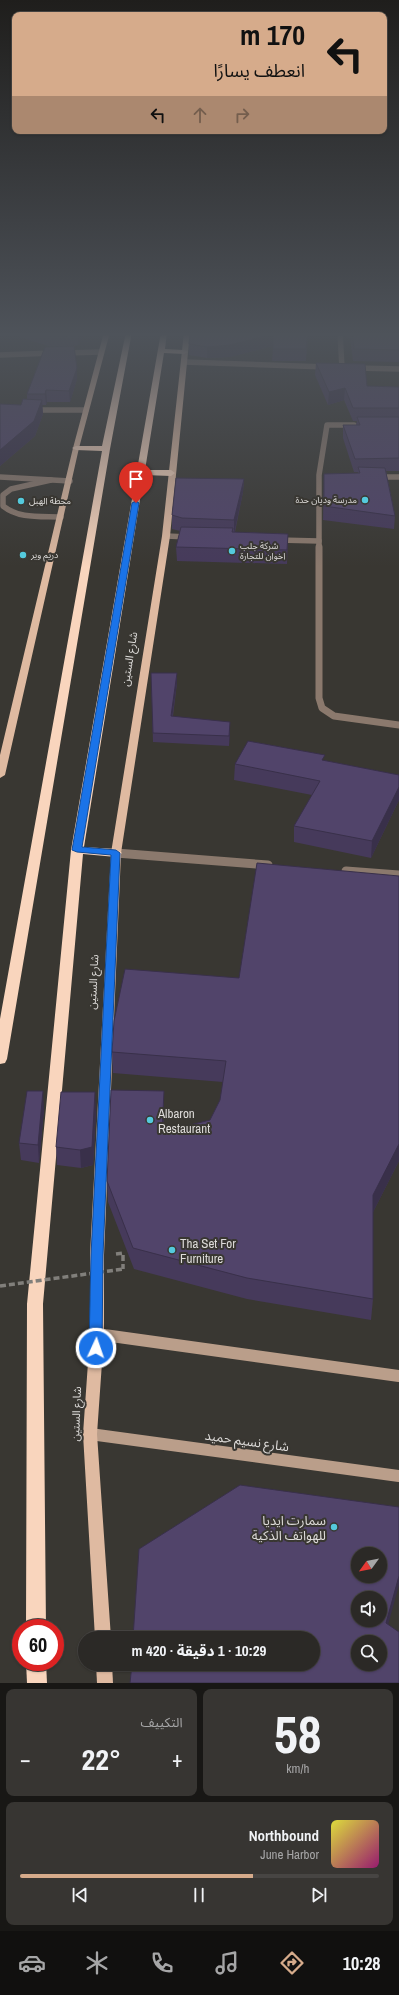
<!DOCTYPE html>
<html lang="ar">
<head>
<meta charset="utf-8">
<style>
	:root { --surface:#2b2926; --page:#373532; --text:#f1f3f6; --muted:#a6a6a7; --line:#474543; --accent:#d6ab8b }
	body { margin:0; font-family:"Archivo Narrow","Noto Sans Arabic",sans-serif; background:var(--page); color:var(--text); direction:rtl; height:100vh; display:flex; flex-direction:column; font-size:15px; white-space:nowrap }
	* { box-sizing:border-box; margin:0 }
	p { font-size:13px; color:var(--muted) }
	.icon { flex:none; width:22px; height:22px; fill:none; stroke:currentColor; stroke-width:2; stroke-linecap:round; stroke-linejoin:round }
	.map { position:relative; height:1683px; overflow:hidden; direction:ltr }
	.panel { display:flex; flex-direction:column; gap:6px; padding:6px; background:#181715; flex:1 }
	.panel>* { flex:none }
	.guide { position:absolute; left:12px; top:12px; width:375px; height:122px; border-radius:8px; box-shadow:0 1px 3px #0004,0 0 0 1px var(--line); direction:rtl; background:#d6ab8b; color:#111; overflow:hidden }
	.needle { width:26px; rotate:237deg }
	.controls { position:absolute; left:351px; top:1547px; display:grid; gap:8px }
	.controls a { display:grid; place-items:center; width:36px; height:36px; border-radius:50%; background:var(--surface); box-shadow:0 1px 3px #0004,0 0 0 1px var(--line); font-size:20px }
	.speed { position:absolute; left:12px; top:1619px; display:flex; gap:8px; font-size:20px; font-weight:700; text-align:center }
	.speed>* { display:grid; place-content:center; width:52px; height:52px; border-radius:50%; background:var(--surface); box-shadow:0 1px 3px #0004,0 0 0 1px var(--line); line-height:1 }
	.speed .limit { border:6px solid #d22; background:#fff; color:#111 }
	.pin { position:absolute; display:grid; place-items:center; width:34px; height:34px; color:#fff; margin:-41px -17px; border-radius:50% 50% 50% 0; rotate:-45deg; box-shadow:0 0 4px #0007 }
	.pin .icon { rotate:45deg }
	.me { position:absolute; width:44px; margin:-22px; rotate:3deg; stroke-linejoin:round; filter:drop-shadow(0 0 3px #0008) }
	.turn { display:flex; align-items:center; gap:14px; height:84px; padding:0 16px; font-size:18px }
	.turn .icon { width:52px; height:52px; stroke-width:2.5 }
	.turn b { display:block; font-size:28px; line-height:34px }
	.lanes { display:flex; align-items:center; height:38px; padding:0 16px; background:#0003; justify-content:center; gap:20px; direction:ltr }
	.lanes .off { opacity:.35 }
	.big { font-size:30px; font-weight:700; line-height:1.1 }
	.panel .card { flex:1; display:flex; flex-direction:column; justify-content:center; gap:6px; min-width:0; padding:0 14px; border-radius:8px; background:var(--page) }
	.panel .dial { align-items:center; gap:0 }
	.dial b { font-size:52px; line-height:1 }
	.song { display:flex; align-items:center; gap:12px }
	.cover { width:48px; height:48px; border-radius:6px; background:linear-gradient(135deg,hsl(60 70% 55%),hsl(320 70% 35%)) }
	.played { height:4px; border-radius:2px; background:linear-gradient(90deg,var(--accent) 65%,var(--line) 65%) }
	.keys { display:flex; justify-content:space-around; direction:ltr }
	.heat { display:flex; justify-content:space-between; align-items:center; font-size:22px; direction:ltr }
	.panel .tiles { flex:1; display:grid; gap:6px; grid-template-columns:1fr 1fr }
	.card:last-child { grid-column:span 2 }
	.trip { position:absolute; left:78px; top:1631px; width:242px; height:40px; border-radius:20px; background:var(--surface); box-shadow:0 1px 3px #0004,0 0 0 1px var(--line); font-weight:700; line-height:40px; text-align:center; direction:rtl }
	.dock { display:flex; height:64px; justify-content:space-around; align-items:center; background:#11100f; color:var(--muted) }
	.dock .icon { width:28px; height:28px }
	.dock .active { color:var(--accent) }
	.dock b { font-size:18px; color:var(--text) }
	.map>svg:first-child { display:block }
</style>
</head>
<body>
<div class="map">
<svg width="399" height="1683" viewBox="0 0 399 1683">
	<rect width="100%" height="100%" fill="#393732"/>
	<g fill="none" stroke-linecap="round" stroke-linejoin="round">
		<path stroke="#817f7b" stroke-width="3.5" stroke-dasharray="6 3" stroke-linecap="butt" d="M116,1254l7,-1v16"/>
		<path stroke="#8b796d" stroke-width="5.5" d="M51,480l-40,9 -8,6v11c16,13 38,10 58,11"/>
		<g stroke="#8b796d" stroke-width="5.5">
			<path d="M340,332l2,36"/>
			<path d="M64,353l37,-1"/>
			<path d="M0,355l53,-2"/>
			<path d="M184,362l143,5"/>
			<path d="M356,368l43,1"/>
			<path d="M33,410h53"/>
			<path d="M0,477l70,4"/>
			<path d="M376,477h23"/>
			<path d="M166,536l23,1"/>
			<path d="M278,540l41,1"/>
			<path d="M319,548v-73l8,-50h27"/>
		</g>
		<path stroke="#8b796d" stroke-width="7" d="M319,547v151l3,10 12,8 65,9"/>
		<g stroke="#8b796d" stroke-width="9">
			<path d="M116,853l152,12"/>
			<path d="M346,871l53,4"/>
		</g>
		<g stroke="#ba9e8a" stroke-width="12">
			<path d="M97,1334l302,42"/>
			<path d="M90,1434l309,42"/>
		</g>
		<g fill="#dfbaa1" fill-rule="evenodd">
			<path d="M104,332h6l-31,116 -74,327 -5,3v-23l73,-307z"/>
			<path d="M184,332h6l-20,204 -49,317 -17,402v79l-7,100 14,204h-16l-12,-204 7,-100v-79l21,-402 51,-317z"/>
			<path d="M96,1664h16l1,19h-16z"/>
		</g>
		<g fill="#f9d5bd" fill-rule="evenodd">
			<path d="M126,332h6l-22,117 -103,610 -2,4 -5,1v-45l102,-568 -26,-1 -4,-2 4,-2h26z"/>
			<path d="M161,332h6l-2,17 19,1 4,2 -4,2 -20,-1 -19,117h26l4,3 -4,3 -27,-1 -60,372 32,2 6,4 -6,4 -33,-3 -40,450 3,324h-20l1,-324 44,-454z"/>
			<path d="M26,1662h20l1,21h-20z"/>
		</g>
		<path stroke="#817f7b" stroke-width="3.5" stroke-dasharray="6 3" stroke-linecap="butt" d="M0,1286l123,-17"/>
	</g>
	<g fill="#463a5b">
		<path d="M6,332h80l-8,13 -5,1 4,33 -7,23h-23l-1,3h-4l1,9 -8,22 -35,30v-62l21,1 6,-6v-5l32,-47v-1h-11z"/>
		<path d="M344,332h55v30l-46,-1 -3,-23 -6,-3z"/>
		<path d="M308,338l-2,23h-34l1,-15 -43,11 -23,1 -18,-3v-11z"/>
		<path d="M316,363l51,23 32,1v84h-13l9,45 -1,13 -71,-9 1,-46 34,-1v-1h-4l-11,-34v-13h13l1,-4h-4l-9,-21 -16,5 -13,-30z"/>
		<path d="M244,479l-1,13 -8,40 53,2 -1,30 -110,-3 -1,-14 4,-16 -8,-2v-14z"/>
		<path d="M151,673h26v10l-4,33 57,16 -1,14 -76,-4z"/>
		<path d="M325,761l74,14v25l-28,58 -77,-16v-16l18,-31 -78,-15 1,-16z"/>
		<path d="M399,876v285l-26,51v87l-2,21 -124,-21 -113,-30 -26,-67 -1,-21 57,-90v21l-1,19 47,-11 10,-20 3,-18 -110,-9 -1,-21 127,-74z"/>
		<path d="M44,1109l-5,54 -18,-3 -2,-17z"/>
		<path d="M96,1110l-3,55 -12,3 -24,-3 -1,-18z"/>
	</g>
	<g fill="#39304a">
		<path d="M80,332h6l-8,13v-9z"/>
		<path d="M308,332h25l-25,6 -2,23z"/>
		<path d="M273,334v12l-43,11 -23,1v-11z"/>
		<path d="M77,368v11l-7,23 -1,-11z"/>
		<path d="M345,388l-1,12 -16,5 1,-13z"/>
		<path d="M46,390l1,12 -1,3 -1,-11z"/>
		<path d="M42,400l1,14 -8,22 -35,30v-16z"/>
		<path d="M244,479l-1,13 -9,42v-14z"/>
		<path d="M177,673v10l-6,42v-9z"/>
		<path d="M230,722v10l-1,14v-10z"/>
		<path d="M399,787v13l-28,58 1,-17z"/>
		<path d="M43,1091l1,18 -5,54 -1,-18z"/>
		<path d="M164,1091v21l-2,40v-20z"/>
		<path d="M95,1092l1,18 -3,55 -12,3 -1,-18z"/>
		<path d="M399,1144v17l-28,55 2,-21z"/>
		<path d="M399,1576v9l-16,58 3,-20z"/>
	</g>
	<g fill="#51446a" stroke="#39304a" fill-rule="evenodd">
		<path d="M33,332h47l-2,4h-6v3h-13l9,-3h-20z"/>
		<path d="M190,332h118l-2,17h-33v-15l-43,11 -23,2 -18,-3z"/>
		<path d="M352,332h47v18l-45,-1z"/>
		<path d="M74,346l3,22 -8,23 -23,-1 -1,4h-18l18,-47z"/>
		<path d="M316,363l49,1 2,22 32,1v21h-46l-8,-20 -16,4z"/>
		<path d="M23,399l19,1 -8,21 -34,29v-46l21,1z"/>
		<path d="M357,417h42v41l-44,1 -12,-34h17z"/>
		<path d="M358,467l27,1 10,48 -71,-10v-32l36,-1z"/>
		<path d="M176,478l68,1 -10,41 -52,-2 -10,-3z"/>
		<path d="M181,527l52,1 -1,4 56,2 -1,16 -111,-3z"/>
		<path d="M151,673h26l-6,43 59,6 -1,14 -76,-3z"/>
		<path d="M248,741l77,14 -3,5 77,15v12l-27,54 -78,-15 26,-45 -85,-17z"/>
		<path d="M257,863l142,13v268l-26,51v104l-126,-21 -114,-30 -26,-67 4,-91 53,1 -2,41 48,-12 10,-20 6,-39 -114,-9 2,-31 11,-52 114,9z"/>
		<path d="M27,1091h16l-5,54 -19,-2z"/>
		<path d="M61,1092h34l-3,55 -12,3 -24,-3z"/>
		<path d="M240,1485l159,22v69l-13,47 13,9v51h-269l2,-19h181v-26h-180l6,-89zM358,1554h22v22h-22zM358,1598h22v22h-22zM358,1642h22v22h-22z"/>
	</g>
	<linearGradient id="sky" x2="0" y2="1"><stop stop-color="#1f1e1c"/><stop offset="0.59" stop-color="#4e535a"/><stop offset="1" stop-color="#4e535a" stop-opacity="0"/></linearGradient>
	<rect width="399" height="567" fill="url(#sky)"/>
	<path fill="#1a73e8" stroke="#114b97" d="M136,501l3,2 -57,344 34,3 4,3 -17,402 -1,93 -2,4 -4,2 -5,-2 -2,-4 2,-93 20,-400 -34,-3 -5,-2 60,-347z"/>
	<g fill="#54cadd" stroke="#393732" stroke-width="1.5">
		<circle cx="365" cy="500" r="4"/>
		<circle cx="21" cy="501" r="4"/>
		<circle cx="232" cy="551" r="4"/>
		<circle cx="23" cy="555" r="4"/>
		<circle cx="150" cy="1120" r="4"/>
		<circle cx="172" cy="1250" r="4"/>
		<circle cx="334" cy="1527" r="4"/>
	</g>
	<g text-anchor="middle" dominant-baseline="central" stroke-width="4" stroke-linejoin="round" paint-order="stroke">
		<g font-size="9" fill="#dedcda" stroke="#393732" text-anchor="start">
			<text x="357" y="500" text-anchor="end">مدرسة وديان حدة</text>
			<text x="29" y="501">محطة الهبل</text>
			<text x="240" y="546">شركة جلب<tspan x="240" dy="10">اخوان للتجارة</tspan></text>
			<text x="31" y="555">دريم وير</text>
		</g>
		<g font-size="11" fill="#dedcda" stroke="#393732">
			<text transform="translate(129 659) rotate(-81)">شارع الستين</text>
			<text transform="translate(93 982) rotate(-87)">شارع الستين</text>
			<text transform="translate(76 1414) rotate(-88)">شارع الستين</text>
		</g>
		<g font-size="13" fill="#dedcda" stroke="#393732" text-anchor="start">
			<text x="158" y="1113">Albaron<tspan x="158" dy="15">Restaurant</tspan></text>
			<text x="180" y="1243">Tha Set For<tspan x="180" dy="15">Furniture</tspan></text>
			<text x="326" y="1520" text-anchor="end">سمارت ايديا<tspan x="326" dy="15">للهواتف الذكية</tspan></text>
		</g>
		<g font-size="13" fill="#dedcda" stroke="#393732">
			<text transform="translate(247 1441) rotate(8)">شارع نسيم حميد</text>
		</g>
	</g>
</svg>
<div class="controls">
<a><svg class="needle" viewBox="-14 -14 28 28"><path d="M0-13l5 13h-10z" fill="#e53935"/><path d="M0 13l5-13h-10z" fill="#a6a6a7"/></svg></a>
<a><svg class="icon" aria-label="sound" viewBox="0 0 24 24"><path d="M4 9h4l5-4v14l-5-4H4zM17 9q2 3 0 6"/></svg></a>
<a><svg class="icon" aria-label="search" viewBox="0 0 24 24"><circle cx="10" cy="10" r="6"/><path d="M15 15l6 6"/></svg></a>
</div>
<div class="speed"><div class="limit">60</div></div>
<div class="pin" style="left:136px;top:503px;background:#d93025"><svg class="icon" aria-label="arrive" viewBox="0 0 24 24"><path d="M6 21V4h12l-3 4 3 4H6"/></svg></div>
<svg class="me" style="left:96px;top:1348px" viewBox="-20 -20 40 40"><circle r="17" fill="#1a73e8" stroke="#fff" stroke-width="3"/><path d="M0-11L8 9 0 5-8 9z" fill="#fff"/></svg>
<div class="trip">10:29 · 1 دقيقة · 420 m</div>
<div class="guide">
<div class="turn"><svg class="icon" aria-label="left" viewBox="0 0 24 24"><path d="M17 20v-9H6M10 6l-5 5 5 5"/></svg><div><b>170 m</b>انعطف يسارًا</div></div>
<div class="lanes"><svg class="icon" aria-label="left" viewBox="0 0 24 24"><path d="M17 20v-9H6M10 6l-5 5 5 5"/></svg><svg class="icon off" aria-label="ahead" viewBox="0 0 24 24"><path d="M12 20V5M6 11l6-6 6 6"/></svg><svg class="icon off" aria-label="right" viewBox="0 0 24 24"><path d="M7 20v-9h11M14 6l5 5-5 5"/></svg></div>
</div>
</div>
<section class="panel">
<div class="tiles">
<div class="card dial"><b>58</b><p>km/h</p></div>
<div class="card"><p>التكييف</p>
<div class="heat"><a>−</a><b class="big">22°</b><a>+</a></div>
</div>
<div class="card">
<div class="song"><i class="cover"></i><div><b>Northbound</b><p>June Harbor</p></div></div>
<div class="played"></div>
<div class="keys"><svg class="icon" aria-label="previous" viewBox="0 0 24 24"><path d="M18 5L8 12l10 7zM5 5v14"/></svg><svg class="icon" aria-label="pause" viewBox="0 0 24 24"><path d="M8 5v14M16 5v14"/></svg><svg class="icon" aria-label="next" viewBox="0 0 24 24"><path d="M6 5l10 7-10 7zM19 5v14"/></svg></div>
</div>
</div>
</section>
<nav class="dock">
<b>10:28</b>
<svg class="icon active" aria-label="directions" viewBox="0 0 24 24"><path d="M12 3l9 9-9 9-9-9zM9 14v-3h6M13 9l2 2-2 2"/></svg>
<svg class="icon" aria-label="music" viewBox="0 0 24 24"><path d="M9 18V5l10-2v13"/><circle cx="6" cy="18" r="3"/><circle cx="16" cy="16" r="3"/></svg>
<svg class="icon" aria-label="phone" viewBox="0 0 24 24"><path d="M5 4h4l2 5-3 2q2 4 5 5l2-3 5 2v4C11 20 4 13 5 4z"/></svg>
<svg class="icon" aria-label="climate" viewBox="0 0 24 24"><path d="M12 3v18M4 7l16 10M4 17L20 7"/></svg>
<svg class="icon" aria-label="car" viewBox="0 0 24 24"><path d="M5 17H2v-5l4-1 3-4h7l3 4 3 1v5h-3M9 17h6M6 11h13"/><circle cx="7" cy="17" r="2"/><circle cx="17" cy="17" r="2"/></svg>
</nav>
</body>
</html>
